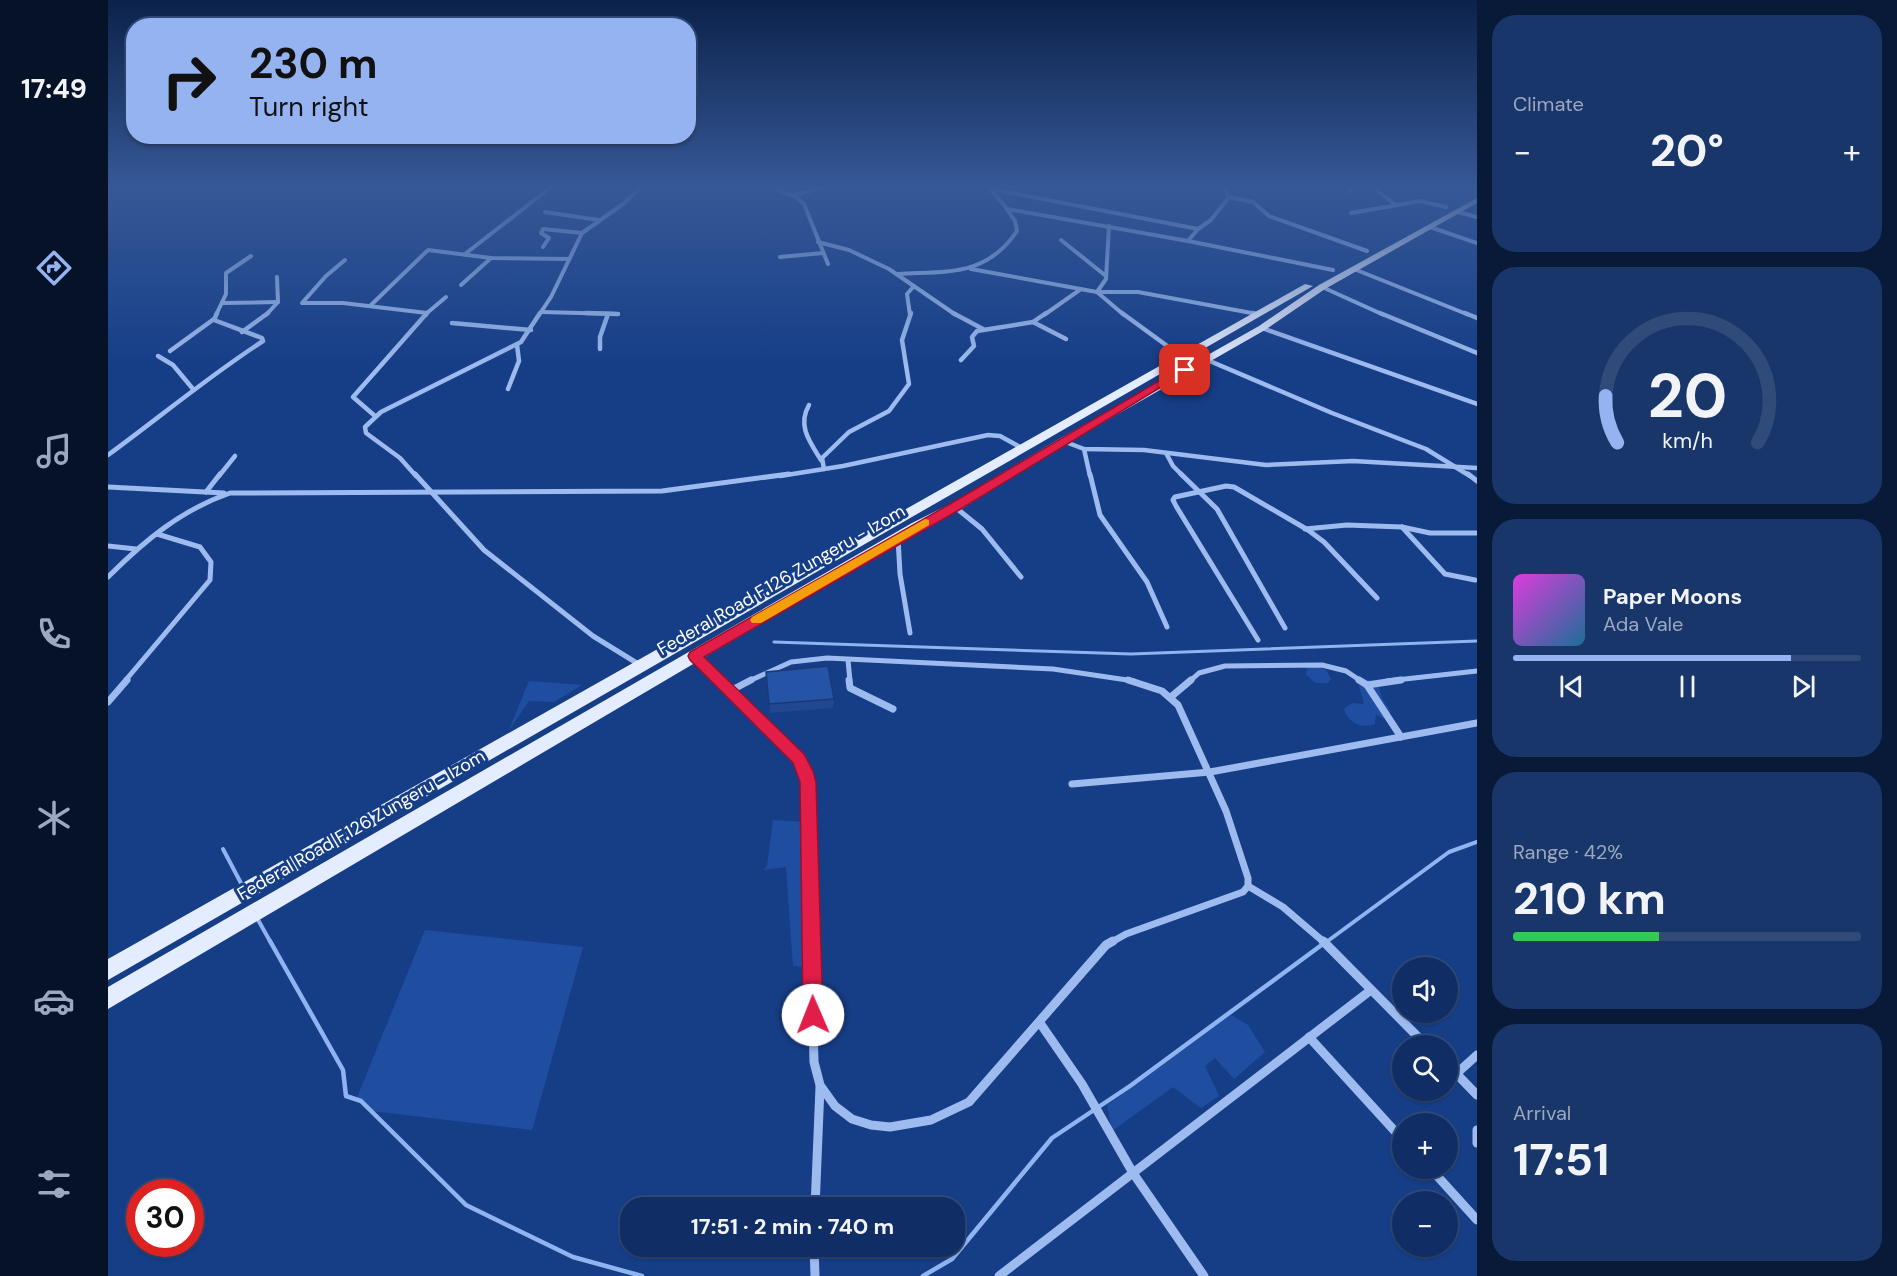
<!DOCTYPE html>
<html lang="en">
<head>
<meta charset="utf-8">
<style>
	:root { --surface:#102e65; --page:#19366b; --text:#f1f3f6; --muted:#9ca8bf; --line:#304a79; --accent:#95b2f1 }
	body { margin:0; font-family:"DM Sans",sans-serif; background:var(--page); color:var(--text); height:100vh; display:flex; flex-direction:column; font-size:22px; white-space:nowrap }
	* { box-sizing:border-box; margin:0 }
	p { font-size:20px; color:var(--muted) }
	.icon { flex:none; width:33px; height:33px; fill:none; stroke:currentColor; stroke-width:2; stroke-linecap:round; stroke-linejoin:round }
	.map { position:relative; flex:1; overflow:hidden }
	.panel { display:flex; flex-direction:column; gap:15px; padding:15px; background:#091938; width:420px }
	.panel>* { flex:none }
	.guide { position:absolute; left:18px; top:18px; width:570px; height:126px; border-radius:24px; box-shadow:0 2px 4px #0004,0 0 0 2px var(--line); background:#95b2f1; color:#111; overflow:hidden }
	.tools { position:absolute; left:1284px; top:957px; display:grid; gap:12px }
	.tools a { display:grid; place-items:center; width:66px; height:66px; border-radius:50%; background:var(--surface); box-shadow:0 2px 4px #0004,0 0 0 2px var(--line); font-size:30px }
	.speed { position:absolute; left:18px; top:1179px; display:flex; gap:12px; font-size:30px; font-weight:700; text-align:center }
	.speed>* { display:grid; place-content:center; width:78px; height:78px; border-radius:50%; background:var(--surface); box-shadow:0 2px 4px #0004,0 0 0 2px var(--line); line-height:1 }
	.speed .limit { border:9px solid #d22; background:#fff; color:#111 }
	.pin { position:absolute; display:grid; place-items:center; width:51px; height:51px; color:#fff; margin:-26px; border-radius:12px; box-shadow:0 3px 9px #0006 }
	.me { position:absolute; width:66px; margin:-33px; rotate:359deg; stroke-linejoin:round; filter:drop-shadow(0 0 4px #0008) }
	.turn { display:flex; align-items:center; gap:21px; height:126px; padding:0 24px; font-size:27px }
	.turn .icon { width:78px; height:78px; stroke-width:2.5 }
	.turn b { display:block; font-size:42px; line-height:51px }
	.big { font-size:45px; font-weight:700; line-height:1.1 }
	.panel .card { flex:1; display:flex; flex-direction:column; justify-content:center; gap:9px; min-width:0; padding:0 21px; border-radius:24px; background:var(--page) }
	.panel .dial { align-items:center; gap:0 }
	.dial svg { height:156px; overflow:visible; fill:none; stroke:var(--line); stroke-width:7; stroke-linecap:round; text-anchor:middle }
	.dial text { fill:var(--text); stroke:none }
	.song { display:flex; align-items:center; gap:18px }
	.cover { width:72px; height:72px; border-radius:9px; background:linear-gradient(135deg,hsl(300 70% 55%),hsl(200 70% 35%)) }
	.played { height:6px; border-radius:3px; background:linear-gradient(90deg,var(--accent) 80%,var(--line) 80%) }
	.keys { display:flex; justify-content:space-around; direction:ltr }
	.heat { display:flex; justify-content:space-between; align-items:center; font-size:33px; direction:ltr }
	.charge { height:9px; border-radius:4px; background:linear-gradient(90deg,#34c759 42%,var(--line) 0) }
	.trip { position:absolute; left:512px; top:1197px; width:345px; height:60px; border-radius:24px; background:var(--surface); box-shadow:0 2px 4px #0004,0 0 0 2px var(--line); font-weight:700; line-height:60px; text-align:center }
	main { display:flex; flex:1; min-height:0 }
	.menu { display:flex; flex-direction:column; width:108px; justify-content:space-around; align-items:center; background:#061228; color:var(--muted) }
	.menu .icon { width:42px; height:42px }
	.menu .on { color:var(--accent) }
	.menu b { font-size:27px; color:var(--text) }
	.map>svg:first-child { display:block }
</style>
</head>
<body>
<main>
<nav class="menu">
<b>17:49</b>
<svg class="icon on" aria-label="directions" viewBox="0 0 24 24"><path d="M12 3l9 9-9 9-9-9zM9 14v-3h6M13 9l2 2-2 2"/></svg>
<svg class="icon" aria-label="music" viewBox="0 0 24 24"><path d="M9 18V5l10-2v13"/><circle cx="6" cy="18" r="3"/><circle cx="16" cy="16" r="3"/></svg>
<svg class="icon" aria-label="phone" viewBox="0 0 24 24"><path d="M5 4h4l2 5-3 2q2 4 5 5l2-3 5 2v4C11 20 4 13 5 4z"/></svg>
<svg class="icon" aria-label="climate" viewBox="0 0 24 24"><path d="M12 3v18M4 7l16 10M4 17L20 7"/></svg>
<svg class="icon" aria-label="car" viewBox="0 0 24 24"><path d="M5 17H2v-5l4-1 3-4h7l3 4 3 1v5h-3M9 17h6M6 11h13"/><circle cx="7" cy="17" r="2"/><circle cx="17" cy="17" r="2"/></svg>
<svg class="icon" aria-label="filters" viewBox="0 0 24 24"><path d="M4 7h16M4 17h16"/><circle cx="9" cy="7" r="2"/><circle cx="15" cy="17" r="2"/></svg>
</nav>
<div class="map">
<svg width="1369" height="1276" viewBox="0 0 1369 1276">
	<rect width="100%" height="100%" fill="#163e87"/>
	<g fill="#1f4ea1">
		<path d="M1210,666l8,4 5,9 -3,4h-12l-10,-8 1,-8z"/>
		<path d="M1260,679l11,8 3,12 9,13 -7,7 -8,-5 -1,10c-13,5 -27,-1 -31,-15l8,-6 12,1 -5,-19z"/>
		<path d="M421,681l53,4 -28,17 -25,-1 -21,31z"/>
		<path d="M665,820l31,2 3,145 -14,-1 -7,-99 -23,3 4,-4z"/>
		<path d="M317,930l158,17 -51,183 -160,-19 -16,-11z"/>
		<path d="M1123,1015l17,10 17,27 -31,27 -19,-21 -10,8 14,30 -18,12 -28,-21 -61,44 -5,-26z"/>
	</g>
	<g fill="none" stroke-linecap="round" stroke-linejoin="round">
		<path stroke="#8fb4f1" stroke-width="3" d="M666,642l357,12 346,-13"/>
		<g stroke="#8fb4f1" stroke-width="4">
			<path d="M115,849l20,38"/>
			<path d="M149,918l14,25"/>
			<path d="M1217,943l124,-91 28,-10"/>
		</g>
		<g stroke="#8fb4f1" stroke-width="4.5">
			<path d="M162,941l73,129 3,26 15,5 105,104 107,52 69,19"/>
			<path d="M815,1276l29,-17 100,-121 78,-52 197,-145"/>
		</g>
		<g stroke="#9dbbee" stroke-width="4">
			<path d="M666,188l22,9 8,7 24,60"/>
			<path d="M882,188l17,21 181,32 145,29"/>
			<path d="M1239,188l4,3"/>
			<path d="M1266,188l22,17"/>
			<path d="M883,189l207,40"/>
			<path d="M685,195l30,-7"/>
			<path d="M1121,197l24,5 16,14 98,35"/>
			<path d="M437,212l54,8"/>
			<path d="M1350,212l19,5"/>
			<path d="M1243,213l69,-12 26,6"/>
			<path d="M1322,227l47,16"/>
			<path d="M953,240l45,36"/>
			<path d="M1080,241l10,-12 13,-9 18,-23 -5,-9"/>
			<path d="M710,242l31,8 40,19 67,46"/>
			<path d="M435,247l6,-9 -8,-5 2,-4 39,4"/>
			<path d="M357,254l85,-66"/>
			<path d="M672,257l43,-4"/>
			<path d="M237,260l-19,16 -24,27h41l84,10 -1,2"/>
			<path d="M863,269l126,23h41l119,22"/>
			<path d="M1246,269l115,46"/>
			<path d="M790,274c49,-3 88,3 119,-43l-2,-10 -8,-12"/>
			<path d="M353,285l30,-27"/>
			<path d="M1214,287l62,28"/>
			<path d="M989,292l27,23"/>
			<path d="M989,292l9,-13 3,-53"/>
			<path d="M115,303l55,-1"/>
			<path d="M263,305l57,-55 63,8 78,1"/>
			<path d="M434,312l76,2"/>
			<path d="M319,313l19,-16"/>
			<path d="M108,315l10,-21v-21l25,-17"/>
			<path d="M158,315l12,-13 -1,-25"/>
			<path d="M431,315l12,-18 31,-64 41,-29 17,-16"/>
			<path d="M802,315l-3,-21 7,-8"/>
			<path d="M936,315l37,-26"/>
		</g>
		<g stroke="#9dbbee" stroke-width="4.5">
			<path d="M478,313l32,1"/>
			<path d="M845,313l30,16"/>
			<path d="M938,313l-13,9 33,17"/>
			<path d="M1014,313l59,43"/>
			<path d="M1144,313l5,1"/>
			<path d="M1272,313l97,40"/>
			<path d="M1357,313l12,5"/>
			<path d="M344,323l79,7"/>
			<path d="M1154,328l215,76"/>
			<path d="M134,332l26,-19"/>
			<path d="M492,349v-12l8,-23"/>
			<path d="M62,351l44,-32"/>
			<path d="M50,356l15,9 20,24"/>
			<path d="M1097,359l127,54 94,36 44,27"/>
			<path d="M853,360l13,-14 -2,-9 5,-6 56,-9"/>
			<path d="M400,389l11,-28 -2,-16"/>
			<path d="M701,405c-12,21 1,37 12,55"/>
			<path d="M267,416l-22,-19 74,-84"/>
			<path d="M955,441l21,8 60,1 122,15 87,-4 124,7"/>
			<path d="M976,449l6,27"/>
			<path d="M1058,453l7,13 10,10"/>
			<path d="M0,455c52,-38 101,-79 155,-114l-1,-3 -48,-18 3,-7"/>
			<path d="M716,469l-2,-11 27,-26 40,-21 20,-27 -7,-44 9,-27"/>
			<path d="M111,476l16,-20"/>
			<path d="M308,476l-16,-18 -34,-25 -1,-6 16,-15 140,-70 19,-29"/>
			<path d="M672,476l63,-10 145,-31 12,1 22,12"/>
		</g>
		<g stroke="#9dbbee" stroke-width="5">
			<path d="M307,474l69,76 109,86 47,29"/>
			<path d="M982,474l10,41 47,67 20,45"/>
			<path d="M1073,474l36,35 68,119"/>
			<path d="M1360,474l9,7"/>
			<path d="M0,487l116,6"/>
			<path d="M98,492l14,-18"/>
			<path d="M847,507l27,22 39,48"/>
			<path d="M1294,527l43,47 30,6"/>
			<path d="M1197,529l42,-4 55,2 28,6h47"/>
			<path d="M790,538l2,36 10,59"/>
			<path d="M0,546l28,3"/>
			<path d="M0,577c36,-36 73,-67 122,-84l432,-2 127,-17"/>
			<path d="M1150,640l-82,-134 -3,-6 2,-3 51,-11 8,1 74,43 16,12 53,56"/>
			<path d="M587,656l25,25"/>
			<path d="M740,660l2,21"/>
			<path d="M17,681l85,-101 1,-18 -11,-15 -43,-13"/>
			<path d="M641,681l42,-19 36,-4 226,11 81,12"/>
			<path d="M1082,681l9,-8 26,-7 97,-1 24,6 15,10"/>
			<path d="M1279,681l90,-10"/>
		</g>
		<g stroke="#9dbbee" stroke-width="7">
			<path d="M611,680l11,11"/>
			<path d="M741,680l1,8 43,21"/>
			<path d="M1251,680l8,5"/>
			<path d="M1293,680l-34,5 34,52"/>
			<path d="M622,691l69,68 7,11 5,173"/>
			<path d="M622,691l21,-11"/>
			<path d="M1064,696l19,-16"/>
			<path d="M0,702l19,-22"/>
			<path d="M964,784l138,-12 267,-49"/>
			<path d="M1140,886l35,21 42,36"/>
			<path d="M1002,943l16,-9 117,-42 5,-6v-8l-22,-67 -48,-106 -16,-14 -34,-11"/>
		</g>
		<g stroke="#9dbbee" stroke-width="9">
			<path d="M703,941l3,121 6,23 15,21 17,13 19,6 19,2 41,-7 38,-18 137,-157 7,-4"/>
			<path d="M1215,941l104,105"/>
			<path d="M932,1023l42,61 51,89 71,103"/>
			<path d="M1201,1037l93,102"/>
			<path d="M1340,1065l29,30"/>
			<path d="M1348,1074l21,-19"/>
			<path d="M1369,1130v13"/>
			<path d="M1322,1168l47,52"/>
			<path d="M707,1208l5,-121"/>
			<path d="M706,1246l1,30"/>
			<path d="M891,1276l372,-286"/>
		</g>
		<g fill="#e4ecff" fill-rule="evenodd">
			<path d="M1369,198v5l-152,86 -60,41 -198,113 -107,67 -38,19 -814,480v-22l804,-464 38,-19 109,-65 200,-113 60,-41z"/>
			<path d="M1197,284l8,2 -1205,694v-21z"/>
		</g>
	</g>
	<path fill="#20478f" d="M658,672l68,27 -1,9 -63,5z"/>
	<path fill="#2553a6" stroke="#1a3a74" stroke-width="1.5" d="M720,666l6,33 -65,5 -3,-32z"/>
	<linearGradient id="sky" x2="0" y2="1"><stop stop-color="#0c224a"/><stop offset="0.51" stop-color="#365896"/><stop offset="1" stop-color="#365896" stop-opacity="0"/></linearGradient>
	<rect width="1369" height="366" fill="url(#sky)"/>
	<path fill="#e11d48" stroke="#92132f" stroke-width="1.5" d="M1073,368l8,2 -230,140 -255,147 100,97 9,17 3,11 7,233 -3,7 -7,3 -7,-3 -3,-7 -3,-233 -7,-19 -103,-103 -2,-4 2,-4 260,-148z"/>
	<path fill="#f59e0b" d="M817,519l4,1v5l-168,98h-9l-2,-3 2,-3z"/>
	<g text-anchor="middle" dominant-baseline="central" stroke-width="6" stroke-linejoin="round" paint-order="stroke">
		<g font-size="18" fill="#fff" stroke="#163e87">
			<text transform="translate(673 580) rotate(-30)">Federal Road F.126 Zungeru - Izom</text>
			<text transform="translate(253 825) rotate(-30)">Federal Road F.126 Zungeru - Izom</text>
		</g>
	</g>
</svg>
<div class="tools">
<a><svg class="icon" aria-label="sound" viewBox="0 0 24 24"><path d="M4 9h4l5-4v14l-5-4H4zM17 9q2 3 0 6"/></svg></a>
<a><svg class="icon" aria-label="search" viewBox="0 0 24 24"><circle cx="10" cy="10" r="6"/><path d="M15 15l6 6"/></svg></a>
<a>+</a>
<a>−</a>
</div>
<div class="speed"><div class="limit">30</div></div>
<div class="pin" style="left:1077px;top:370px;background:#d93025"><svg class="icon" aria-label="arrive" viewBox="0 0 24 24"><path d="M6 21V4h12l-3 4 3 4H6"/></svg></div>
<svg class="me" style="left:705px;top:1015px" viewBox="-20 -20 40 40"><circle r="19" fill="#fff"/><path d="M0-13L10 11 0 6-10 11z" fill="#e11d48"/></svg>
<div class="trip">17:51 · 2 min · 740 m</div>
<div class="guide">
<div class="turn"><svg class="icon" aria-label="right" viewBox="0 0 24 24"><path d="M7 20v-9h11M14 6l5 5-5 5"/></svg><div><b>230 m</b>Turn right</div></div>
</div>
</div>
<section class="panel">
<div class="card"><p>Climate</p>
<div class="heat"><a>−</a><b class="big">20°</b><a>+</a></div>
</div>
<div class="card dial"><svg viewBox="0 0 100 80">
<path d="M14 69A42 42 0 1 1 86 69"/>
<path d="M14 69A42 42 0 0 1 8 45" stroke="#95b2f1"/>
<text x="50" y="56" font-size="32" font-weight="700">20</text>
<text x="50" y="72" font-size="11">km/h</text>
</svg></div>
<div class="card">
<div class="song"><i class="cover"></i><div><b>Paper Moons</b><p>Ada Vale</p></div></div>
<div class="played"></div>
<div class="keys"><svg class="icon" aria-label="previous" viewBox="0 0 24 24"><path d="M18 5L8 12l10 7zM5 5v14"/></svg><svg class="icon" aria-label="pause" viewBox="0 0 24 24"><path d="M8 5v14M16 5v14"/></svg><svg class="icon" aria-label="next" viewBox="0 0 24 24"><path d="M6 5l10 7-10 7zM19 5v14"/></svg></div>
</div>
<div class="card"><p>Range · 42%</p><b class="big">210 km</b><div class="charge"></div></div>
<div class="card"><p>Arrival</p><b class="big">17:51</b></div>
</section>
</main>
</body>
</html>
